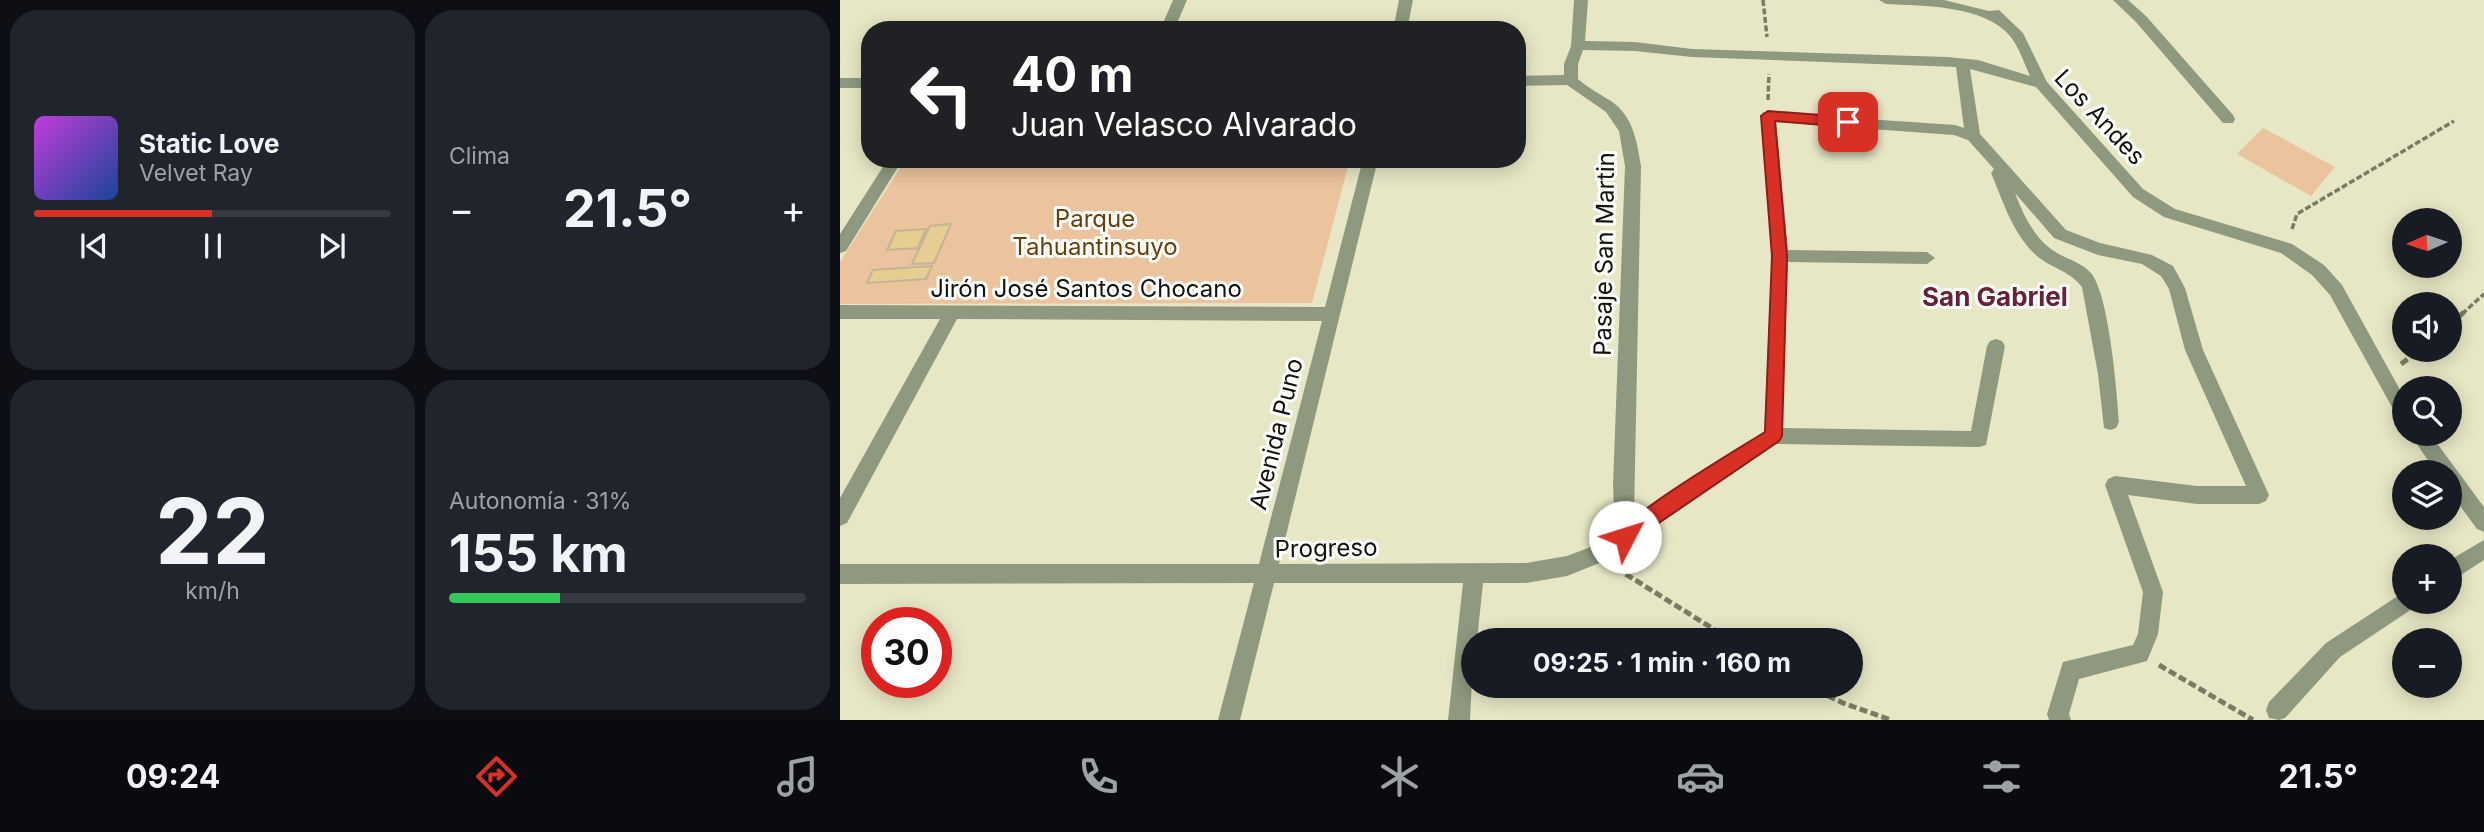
<!DOCTYPE html>
<html lang="es">
<head>
<meta charset="utf-8">
<style>
	:root { --surface:#171b24; --page:#20242c; --text:#f1f3f6; --muted:#9ea1a6; --line:#363941; --accent:#d93025 }
	body { margin:0; font-family:Inter,sans-serif; background:var(--page); color:var(--text); height:100vh; display:flex; flex-direction:column; font-size:26px; white-space:nowrap }
	* { box-sizing:border-box; margin:0 }
	p { font-size:23px; color:var(--muted) }
	.icon { flex:none; width:38px; height:38px; fill:none; stroke:currentColor; stroke-width:2; stroke-linecap:round; stroke-linejoin:round }
	.map { position:relative; flex:1; overflow:hidden }
	.sheet { display:flex; flex-direction:column; gap:10px; padding:10px; background:#0d0f14; width:840px }
	.sheet>* { flex:none }
	.guide { position:absolute; left:21px; top:21px; width:665px; height:147px; border-radius:28px; box-shadow:0 4px 18px #0003; background:#202124; color:#fff; overflow:hidden }
	.needle { width:46px; rotate:267deg }
	.controls { position:absolute; left:1552px; top:208px; display:grid; gap:14px }
	.controls a { display:grid; place-items:center; width:70px; height:70px; border-radius:50%; background:var(--surface); box-shadow:0 4px 18px #0003; font-size:35px }
	.speed { position:absolute; left:21px; top:607px; display:flex; gap:14px; font-size:35px; font-weight:700; text-align:center }
	.speed>* { display:grid; place-content:center; width:91px; height:91px; border-radius:50%; background:var(--surface); box-shadow:0 4px 18px #0003; line-height:1 }
	.speed .limit { border:10px solid #d22; background:#fff; color:#111 }
	.pin { position:absolute; display:grid; place-items:center; width:60px; height:60px; color:#fff; margin:-30px; border-radius:14px; box-shadow:0 4px 10px #0006 }
	.me { position:absolute; width:77px; margin:-38px; rotate:50deg; stroke-linejoin:round; filter:drop-shadow(0 0 5px #0008) }
	.turn { display:flex; align-items:center; gap:24px; height:147px; padding:0 35px; font-size:32px }
	.turn .icon { width:91px; height:91px; stroke-width:2.5 }
	.turn b { display:block; font-size:49px; line-height:60px }
	.big { font-size:52px; font-weight:700; line-height:1.1 }
	.sheet .tile { flex:1; display:flex; flex-direction:column; justify-content:center; gap:10px; min-width:0; padding:0 24px; border-radius:28px; background:var(--page) }
	.sheet .dial { align-items:center; gap:0 }
	.dial b { font-size:91px; line-height:1 }
	.song { display:flex; align-items:center; gap:21px }
	.cover { width:84px; height:84px; border-radius:10px; background:linear-gradient(135deg,hsl(290 70% 55%),hsl(220 70% 35%)) }
	.played { height:7px; border-radius:4px; background:linear-gradient(90deg,var(--accent) 50%,var(--line) 50%) }
	.keys { display:flex; justify-content:space-around; direction:ltr }
	.heat { display:flex; justify-content:space-between; align-items:center; font-size:38px; direction:ltr }
	.charge { height:10px; border-radius:5px; background:linear-gradient(90deg,#34c759 31%,var(--line) 0) }
	.sheet .tiles { flex:1; display:grid; gap:10px; grid-template-columns:repeat(2,1fr) }
	.trip { position:absolute; left:621px; top:628px; width:402px; height:70px; border-radius:35px; background:var(--surface); box-shadow:0 4px 18px #0003; font-weight:700; line-height:70px; text-align:center }
	.menu { display:flex; height:112px; justify-content:space-around; align-items:center; background:#090b0e; color:var(--muted) }
	.menu .icon { width:49px; height:49px }
	.menu .selected { color:var(--accent) }
	.menu b { font-size:32px; color:var(--text) }
	main { display:flex; flex:1; min-height:0 }
	.map>svg:first-child { display:block }
</style>
</head>
<body>
<main>
<section class="sheet">
<div class="tiles">
<div class="tile">
<div class="song"><i class="cover"></i><div><b>Static Love</b><p>Velvet Ray</p></div></div>
<div class="played"></div>
<div class="keys"><svg class="icon" aria-label="previous" viewBox="0 0 24 24"><path d="M18 5L8 12l10 7zM5 5v14"/></svg><svg class="icon" aria-label="pause" viewBox="0 0 24 24"><path d="M8 5v14M16 5v14"/></svg><svg class="icon" aria-label="next" viewBox="0 0 24 24"><path d="M6 5l10 7-10 7zM19 5v14"/></svg></div>
</div>
<div class="tile"><p>Clima</p>
<div class="heat"><a>−</a><b class="big">21.5°</b><a>+</a></div>
</div>
<div class="tile dial"><b>22</b><p>km/h</p></div>
<div class="tile"><p>Autonomía · 31%</p><b class="big">155 km</b><div class="charge"></div></div>
</div>
</section>
<div class="map">
<svg width="1644" height="720" viewBox="0 0 1644 720">
	<rect width="100%" height="100%" fill="#e7e7c6"/>
	<g fill="#ebc39c">
		<path d="M1423,128l72,39 -24,29 -74,-42z"/>
		<path d="M66,159h444l-38,144 -472,1v-42z"/>
	</g>
	<g fill="#e8cd91" stroke="#c2b497" stroke-width="2">
		<path d="M203,159h111l-1,3 -112,1z"/>
		<path d="M111,224l-17,39 -22,1 18,-38z"/>
		<path d="M86,229l-8,19 -31,2 9,-19z"/>
		<path d="M92,266l-6,13 -59,4 6,-13z"/>
	</g>
	<g fill="none" stroke-linecap="round" stroke-linejoin="round">
		<g stroke="#7b7a65" stroke-width="3.5" stroke-dasharray="6 2.5" stroke-linecap="butt">
			<path d="M923,0l4,37"/>
			<path d="M928,100l1,-26"/>
			<path d="M1452,229l5,-15 157,-93"/>
			<path d="M1622,314l22,-20"/>
		</g>
		<g stroke="#7b7a65" stroke-width="5" stroke-dasharray="8 3.5" stroke-linecap="butt">
			<path d="M1610,325l14,-13"/>
			<path d="M1561,364l19,-14"/>
			<path d="M776,568l115,72"/>
			<path d="M1319,665l94,55"/>
			<path d="M967,686l36,17 48,17"/>
		</g>
		<g fill="#8e9980" fill-rule="evenodd">
			<path d="M333,0h14l-13,30h-14z"/>
			<path d="M559,0h14l-6,30h-14z"/>
			<path d="M734,0h14l-3,41 50,1 57,7 255,8 31,3 52,16c-6,-13 -11,-29 -20,-40 -26,-31 -86,-30 -124,-32l-7,-4h65l45,11 10,-1 24,23 24,49 96,107 32,20 117,35 32,21 18,20 62,112v23l-6,-2 -68,-123 -18,-20 -31,-22 -117,-36 -31,-20 -97,-110 -66,-18 10,65 86,96 34,13 52,12 21,11 12,22 18,62 66,145 -3,6 -7,3h-62l-69,-9 35,97 -5,42 -11,27 -68,18 -10,35 2,6h-22l-2,-6 16,-52 70,-17 5,-11 5,-42 -38,-107 3,-6 7,-3 82,10h49l-61,-136 -16,-61 -8,-13 -19,-12 -44,-9 -44,-17 -39,-45c8,21 19,45 39,58 12,8 27,11 37,22 18,22 26,118 28,149l-3,6 -6,2 -6,-2 -6,-54 -16,-87c-12,-16 -31,-19 -45,-31 -24,-21 -34,-55 -46,-83l3,-4 -26,-29 -14,-5 -178,-13 12,128 139,2 8,6 -8,6 -139,-2 -6,166 189,3 16,-85 3,-5 6,-2 6,2 3,5 -19,99 -7,2 -203,-3 -174,118 -35,14 -41,7h-43l-6,57h-3l-4,80h-22l15,-137h-189l-34,137h-22l36,-137 -414,1v-20h419l63,-243 -365,-2 -110,204 -7,3v-28l100,-179h-100v-14l485,2 38,-148h15l-99,405 247,-1 41,-7 21,-8 27,-16 -2,-47 12,-319 -6,-35 -13,-19 -39,-27 -50,1v-10l47,-1v-11l7,-18zM743,50l52,1 57,6 264,10 8,61 -9,-3 -192,-13 -2,4 11,140 -8,176 -130,85 7,-351c-4,-25 -8,-50 -30,-65 -11,-7 -23,-13 -33,-22v-15z"/>
			<path d="M1273,0h15l18,16 87,99 2,4 -2,4h-10l-87,-101z"/>
			<rect x="0" y="78" width="30" height="10"/>
			<path d="M48,159h15l-57,92 -6,2v-19z"/>
			<path d="M1570,434h20l54,73v25l-7,-3 -27,-37v-20h-14z"/>
			<path d="M1644,540v20l-34,22v-22z"/>
			<path d="M1564,592v10h11l-3,7 -72,48 -55,61 -6,2 -10,-2 -3,-8 3,-8 57,-59z"/>
		</g>
	</g>
	<path fill="#d93025" stroke="#8d1f18" stroke-width="2" d="M928,111l80,6 6,5 -6,5 -73,-6 12,135 -5,180 -3,5 -154,105 -6,-3 -3,-6c10,-22 122,-88 149,-105l7,-176 -11,-140z"/>
	<g text-anchor="middle" dominant-baseline="central" stroke-width="6" stroke-linejoin="round" paint-order="stroke">
		<g font-size="24" fill="#141308" stroke="#fff">
			<text transform="translate(1260 117) rotate(47)">Los Andes</text>
			<text transform="translate(764 254) rotate(-89)">Pasaje San Martin</text>
			<text x="246" y="288">Jirón José Santos Chocano</text>
			<text transform="translate(436 434) rotate(-76)">Avenida Puno</text>
			<text transform="translate(486 548) rotate(-1)">Progreso</text>
		</g>
		<g font-size="24" fill="#6b3f03" stroke="#fff">
			<text x="255" y="218">Parque<tspan x="255" dy="28">Tahuantinsuyo</tspan></text>
		</g>
		<g font-size="26" font-weight="bold" fill="#672235" stroke="#fff">
			<text x="1155" y="296">San Gabriel</text>
		</g>
	</g>
</svg>
<div class="controls">
<a><svg class="needle" viewBox="-14 -14 28 28"><path d="M0-13l5 13h-10z" fill="#e53935"/><path d="M0 13l5-13h-10z" fill="#9ea1a6"/></svg></a>
<a><svg class="icon" aria-label="sound" viewBox="0 0 24 24"><path d="M4 9h4l5-4v14l-5-4H4zM17 9q2 3 0 6"/></svg></a>
<a><svg class="icon" aria-label="search" viewBox="0 0 24 24"><circle cx="10" cy="10" r="6"/><path d="M15 15l6 6"/></svg></a>
<a><svg class="icon" aria-label="layers" viewBox="0 0 24 24"><path d="M12 4l9 5-9 5-9-5zM3 14l9 5 9-5"/></svg></a>
<a>+</a>
<a>−</a>
</div>
<div class="speed"><div class="limit">30</div></div>
<div class="pin" style="left:1008px;top:122px;background:#d93025"><svg class="icon" aria-label="arrive" viewBox="0 0 24 24"><path d="M6 21V4h12l-3 4 3 4H6"/></svg></div>
<svg class="me" style="left:785px;top:537px" viewBox="-20 -20 40 40"><circle r="19" fill="#fff"/><path d="M0-13L10 11 0 6-10 11z" fill="#d93025"/></svg>
<div class="trip">09:25 · 1 min · 160 m</div>
<div class="guide">
<div class="turn"><svg class="icon" aria-label="left" viewBox="0 0 24 24"><path d="M17 20v-9H6M10 6l-5 5 5 5"/></svg><div><b>40 m</b>Juan Velasco Alvarado</div></div>
</div>
</div>
</main>
<nav class="menu">
<b>09:24</b>
<svg class="icon selected" aria-label="directions" viewBox="0 0 24 24"><path d="M12 3l9 9-9 9-9-9zM9 14v-3h6M13 9l2 2-2 2"/></svg>
<svg class="icon" aria-label="music" viewBox="0 0 24 24"><path d="M9 18V5l10-2v13"/><circle cx="6" cy="18" r="3"/><circle cx="16" cy="16" r="3"/></svg>
<svg class="icon" aria-label="phone" viewBox="0 0 24 24"><path d="M5 4h4l2 5-3 2q2 4 5 5l2-3 5 2v4C11 20 4 13 5 4z"/></svg>
<svg class="icon" aria-label="climate" viewBox="0 0 24 24"><path d="M12 3v18M4 7l16 10M4 17L20 7"/></svg>
<svg class="icon" aria-label="car" viewBox="0 0 24 24"><path d="M5 17H2v-5l4-1 3-4h7l3 4 3 1v5h-3M9 17h6M6 11h13"/><circle cx="7" cy="17" r="2"/><circle cx="17" cy="17" r="2"/></svg>
<svg class="icon" aria-label="filters" viewBox="0 0 24 24"><path d="M4 7h16M4 17h16"/><circle cx="9" cy="7" r="2"/><circle cx="15" cy="17" r="2"/></svg>
<b>21.5°</b>
</nav>
</body>
</html>
